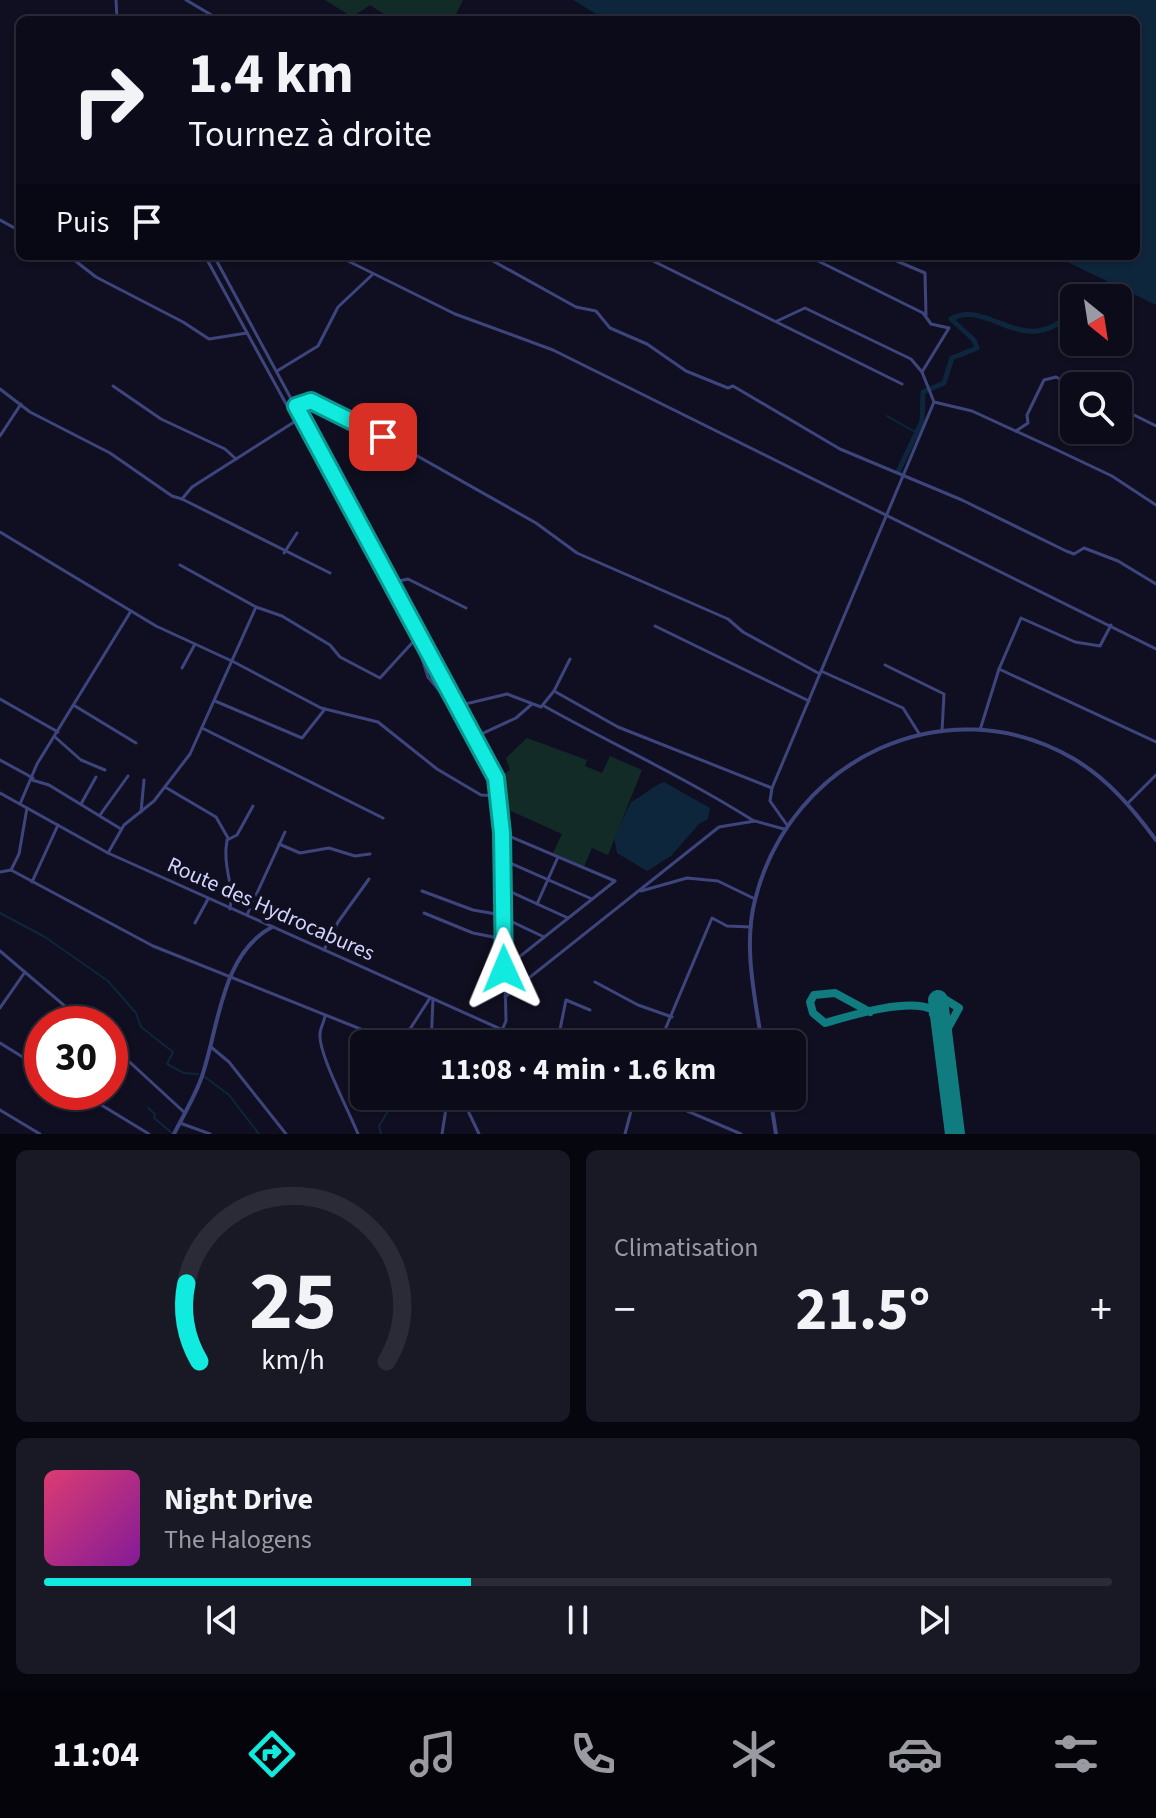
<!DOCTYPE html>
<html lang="fr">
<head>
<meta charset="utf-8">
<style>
	:root { --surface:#0b0b19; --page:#191926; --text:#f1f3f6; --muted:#9a9ba2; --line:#2b2b38; --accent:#11eade }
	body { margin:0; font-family:"Source Sans 3",sans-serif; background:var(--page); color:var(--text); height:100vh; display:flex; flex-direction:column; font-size:30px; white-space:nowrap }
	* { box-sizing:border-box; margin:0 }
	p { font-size:26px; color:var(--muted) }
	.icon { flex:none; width:44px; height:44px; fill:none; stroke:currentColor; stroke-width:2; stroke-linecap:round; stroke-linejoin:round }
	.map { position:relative; height:1134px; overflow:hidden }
	.sheet { display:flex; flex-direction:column; gap:16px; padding:16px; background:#06060e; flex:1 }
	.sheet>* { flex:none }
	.guide { position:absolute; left:16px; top:16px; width:1124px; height:244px; border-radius:12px; box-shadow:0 2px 6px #0004,0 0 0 2px var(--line); background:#0b0b19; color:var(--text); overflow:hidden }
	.needle { width:52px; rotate:150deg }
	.controls { position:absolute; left:1060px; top:284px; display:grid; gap:16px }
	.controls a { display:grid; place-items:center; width:72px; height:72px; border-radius:12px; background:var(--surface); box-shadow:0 2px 6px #0004,0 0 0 2px var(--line); font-size:40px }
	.speed { position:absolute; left:24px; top:1006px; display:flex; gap:16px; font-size:40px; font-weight:700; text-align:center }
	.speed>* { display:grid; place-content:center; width:104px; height:104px; border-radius:50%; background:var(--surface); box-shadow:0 2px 6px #0004,0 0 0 2px var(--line); line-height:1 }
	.speed .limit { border:12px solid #d22; background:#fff; color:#111 }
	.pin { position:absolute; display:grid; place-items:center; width:68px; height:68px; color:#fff; margin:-34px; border-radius:16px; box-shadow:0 4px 12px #0006 }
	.me { position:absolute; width:88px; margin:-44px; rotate:359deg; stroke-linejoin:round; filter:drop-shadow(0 0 6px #0008) }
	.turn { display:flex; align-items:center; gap:28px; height:168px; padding:0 40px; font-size:36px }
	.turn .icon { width:104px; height:104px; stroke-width:2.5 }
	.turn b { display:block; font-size:56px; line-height:68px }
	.then { display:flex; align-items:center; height:76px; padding:0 40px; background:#0003; gap:16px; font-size:30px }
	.big { font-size:60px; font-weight:700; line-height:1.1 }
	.sheet .widget { flex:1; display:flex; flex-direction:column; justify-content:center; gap:12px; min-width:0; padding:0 28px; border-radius:12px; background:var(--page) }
	.sheet .dial { align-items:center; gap:0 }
	.dial svg { height:208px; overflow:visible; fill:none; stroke:var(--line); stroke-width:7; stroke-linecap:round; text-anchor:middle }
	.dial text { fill:var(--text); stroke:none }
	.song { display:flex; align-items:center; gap:24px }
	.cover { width:96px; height:96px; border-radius:12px; background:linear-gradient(135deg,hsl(340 70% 55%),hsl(290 70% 35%)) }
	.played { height:8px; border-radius:4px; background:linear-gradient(90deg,var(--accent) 40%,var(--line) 40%) }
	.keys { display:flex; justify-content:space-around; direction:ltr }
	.heat { display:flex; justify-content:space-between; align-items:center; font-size:44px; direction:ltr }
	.sheet .tiles { flex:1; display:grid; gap:16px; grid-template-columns:1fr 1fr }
	.widget:last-child { grid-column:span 2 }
	.trip { position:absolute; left:350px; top:1030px; width:456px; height:80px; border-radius:12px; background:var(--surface); box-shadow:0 2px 6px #0004,0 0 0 2px var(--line); font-weight:700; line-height:80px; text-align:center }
	.tab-bar { display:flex; height:128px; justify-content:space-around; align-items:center; background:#04040a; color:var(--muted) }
	.tab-bar .icon { width:56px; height:56px }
	.tab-bar .on { color:var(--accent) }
	.tab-bar b { font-size:36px; color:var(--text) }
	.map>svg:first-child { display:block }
</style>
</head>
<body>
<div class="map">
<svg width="1156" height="1134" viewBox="0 0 1156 1134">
	<rect width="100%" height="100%" fill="#0f0f21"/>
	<g fill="#132b26">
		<path d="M325,0h138l-10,20h-60l-23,-15 -18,12z"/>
		<path d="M527,738l60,22 -2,6 17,7 8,-17 32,14 -34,85 -16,-7 -8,19 -31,-14 9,-19 -58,-26 -5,-31 11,-7 -4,-12z"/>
	</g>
	<g fill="#0d263c">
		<path d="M573,0h583v305l-101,-49h81v-236h-530z"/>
		<path d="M664,782l46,26 -2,11 -9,5 -28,32 -24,15 -30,-18 -3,-16 17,-35c13,-6 19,-15 33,-20z"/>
	</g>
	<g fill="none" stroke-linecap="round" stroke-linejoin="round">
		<g stroke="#0d263c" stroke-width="2">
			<path d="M887,416l30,17"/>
			<path d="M0,913l45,24 63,44 28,32 5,14 32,25 -6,12 17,9 14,1"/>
			<path d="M205,1077l24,18 30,39"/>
			<path d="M148,1108l7,6 -1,4 18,15"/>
			<path d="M381,1134l-2,-8 18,-30"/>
		</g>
		<g stroke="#0d263c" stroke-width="5">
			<path d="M1088,298l30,-13"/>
			<path d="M898,472l24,-51 1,-29 21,-9 8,-25 25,-10 -3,-8 -23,-21c37,-22 75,45 123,-10"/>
		</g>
		<g stroke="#107c80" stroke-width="8">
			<path d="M870,1012l-35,-19 -21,2 -4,7 3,11 12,10c24,-7 85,-26 108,-13l8,16"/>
			<path d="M933,1014l5,-11 8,-3 13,8 -16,29"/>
		</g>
		<path stroke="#107c80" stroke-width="20" d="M938,1000l17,134"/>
		<g stroke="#3e457d" stroke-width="3">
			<path d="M116,0l1,20"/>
			<path d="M186,0l34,20"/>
			<path d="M0,220l20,11"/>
			<path d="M69,256l27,21 87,45 26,17 38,-6"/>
			<path d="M205,256l212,387 11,34 25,30 54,-13 34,13 13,-16 16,-32"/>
			<path d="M214,256l282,522 6,55 4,188 -4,9"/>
			<path d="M338,256l117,58 98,36 603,299"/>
			<path d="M484,256l92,51 20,4 14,17 37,16 39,27 42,17 5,-2 107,63 122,51 104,51 8,3 10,-6 34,13 38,23"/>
			<path d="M643,256l259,128"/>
			<path d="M808,256l115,57 8,11 18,4 -27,44"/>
			<path d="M885,256l40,17 1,42"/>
			<path d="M777,321l28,-13 106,51 11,13 12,30 38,9 83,38 57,27 44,29"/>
			<path d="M277,371l41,-25 20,-39 34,-32"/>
			<path d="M113,386l48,33 64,30 11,10"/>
			<path d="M0,389l30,23 80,41 62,43 10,3 10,-12 110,-70"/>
			<path d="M296,406l13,-5 41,17 186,105 41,30 151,66 15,13 77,42"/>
			<path d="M1118,407l38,19"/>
			<path d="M1016,431l12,-8 -1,-8 17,-35 12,-3 18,9"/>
			<path d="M0,436l21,-32"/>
			<path d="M182,499l148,74"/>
			<path d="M0,532l156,94 78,36 87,46 57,14 59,47 44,26 19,1"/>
			<path d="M284,553l13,-20"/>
			<path d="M180,565l76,42 26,9 48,29 10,12 40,21 32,-35h5"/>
			<path d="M394,582l14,-3 58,29"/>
			<path d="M655,626l154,75"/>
			<path d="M885,665l59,29 -2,37"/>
			<path d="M182,668l13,-24"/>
			<path d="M999,669l157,73"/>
			<path d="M821,671l82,37 17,27"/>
			<path d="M554,691l64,36 154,61"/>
			<path d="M0,699l58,33"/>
			<path d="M215,701l87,37 23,-29"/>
			<path d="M75,706l61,37"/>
			<path d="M544,706c70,39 142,72 210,115"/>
			<path d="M202,728l181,90"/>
			<path d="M980,730l19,-61 22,-51 54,24 25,4 11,-21"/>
			<path d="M477,736l39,-18 16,-14"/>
			<path d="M55,737l26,23 24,10"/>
			<path d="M0,760l33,18"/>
			<path d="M32,780l17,5 72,44"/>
			<path d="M165,787l51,30 12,21"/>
			<path d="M0,793l108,60 426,191"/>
			<path d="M20,804l17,-40 94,-153"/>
			<path d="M81,804l15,-27"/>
			<path d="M1127,804l29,-29"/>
			<path d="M141,812l3,-32"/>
			<path d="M100,815l28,-39"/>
			<path d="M787,825l-17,-24 2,-13 162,-386"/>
			<path d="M502,833l113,48 -111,88"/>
			<path d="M279,844l21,9 29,-5 26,8 15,-2"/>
			<path d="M108,853l16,-28 30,-24 36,-47 66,-147"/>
			<path d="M501,859l91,40"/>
			<path d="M11,870l8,-16 8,-46"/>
			<path d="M0,872l11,-2 142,76 225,90 32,-7 20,-31"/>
			<path d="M32,882l26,-57"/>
			<path d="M502,888l66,30"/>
			<path d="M422,891l51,19 29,5"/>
			<path d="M641,891l46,-13 31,3 37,18"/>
			<path d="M537,904l21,-47"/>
			<path d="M230,909c5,-24 -8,-41 -3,-69l10,-5 16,-29"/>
			<path d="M424,913l49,20 30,6"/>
			<path d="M247,915l38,-83"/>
			<path d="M504,918l40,19"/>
			<path d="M195,923l13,-24"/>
			<path d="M324,950l14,-28 31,-43"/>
			<path d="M0,951l86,73"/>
			<path d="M595,982l43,23 34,12"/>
			<path d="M505,997l214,-170 36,-6 29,8"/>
			<path d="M0,1008l25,-36"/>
			<path d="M325,1016c-1,7 -5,12 -5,18 -2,19 29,77 38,100"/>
			<path d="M0,1043l42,26"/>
			<path d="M110,1044l75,69"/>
			<path d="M431,1044l2,-45"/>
			<path d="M557,1044l9,-44 24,10"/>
			<path d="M659,1044l53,-126 15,8 24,1"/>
			<path d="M211,1047l18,15 57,72"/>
			<path d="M80,1092l69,42"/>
			<path d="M461,1096l18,38"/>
			<path d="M652,1096l89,38"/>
			<path d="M0,1110l40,24"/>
			<path d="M180,1123l30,11"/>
			<path d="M442,1134l6,-38"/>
			<path d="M625,1134l10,-38"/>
		</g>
		<g stroke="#3e457d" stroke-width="4">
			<path d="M762,1044c-7,-47 -19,-98 -7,-144 35,-141 191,-216 319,-141 34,20 59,50 82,81"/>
			<path d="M770,1096l6,38"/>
			<path d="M174,1134c9,-18 20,-36 27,-55 18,-50 19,-124 71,-152"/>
		</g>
	</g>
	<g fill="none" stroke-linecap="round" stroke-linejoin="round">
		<defs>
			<path id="route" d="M383,437l-72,-36 -15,5 200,372 6,55 2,136"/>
		</defs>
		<use href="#route" stroke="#0b9890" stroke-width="20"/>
		<use href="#route" stroke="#11eade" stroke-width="14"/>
	</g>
	<g text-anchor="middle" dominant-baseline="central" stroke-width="8" stroke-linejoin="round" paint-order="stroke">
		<g font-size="22" fill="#d3d4fc" stroke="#0f0f21">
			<text transform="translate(271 909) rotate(24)">Route des Hydrocabures</text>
		</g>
	</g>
</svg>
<div class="controls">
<a><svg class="needle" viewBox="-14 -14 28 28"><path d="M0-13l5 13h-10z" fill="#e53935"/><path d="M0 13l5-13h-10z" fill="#9a9ba2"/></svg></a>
<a><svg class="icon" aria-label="search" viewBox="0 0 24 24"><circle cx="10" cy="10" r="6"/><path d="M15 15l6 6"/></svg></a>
</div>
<div class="speed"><div class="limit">30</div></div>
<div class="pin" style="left:383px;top:437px;background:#d93025"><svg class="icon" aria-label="arrive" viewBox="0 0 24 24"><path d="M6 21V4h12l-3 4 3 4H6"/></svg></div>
<svg class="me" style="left:504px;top:969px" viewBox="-20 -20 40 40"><path d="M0-17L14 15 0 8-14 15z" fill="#11eade" stroke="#fff" stroke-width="4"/></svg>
<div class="trip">11:08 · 4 min · 1.6 km</div>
<div class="guide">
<div class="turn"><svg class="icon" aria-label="right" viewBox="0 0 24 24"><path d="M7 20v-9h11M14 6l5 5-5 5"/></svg><div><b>1.4 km</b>Tournez à droite</div></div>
<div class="then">Puis<svg class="icon" aria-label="arrive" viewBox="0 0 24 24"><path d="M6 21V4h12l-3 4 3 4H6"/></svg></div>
</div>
</div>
<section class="sheet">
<div class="tiles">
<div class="widget dial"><svg viewBox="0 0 100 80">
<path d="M14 69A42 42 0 1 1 86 69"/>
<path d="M14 69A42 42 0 0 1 9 39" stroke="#11eade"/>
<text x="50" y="56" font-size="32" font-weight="700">25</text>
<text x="50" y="72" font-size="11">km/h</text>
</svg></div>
<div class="widget"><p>Climatisation</p>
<div class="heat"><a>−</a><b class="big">21.5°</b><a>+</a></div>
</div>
<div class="widget">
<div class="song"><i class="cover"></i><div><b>Night Drive</b><p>The Halogens</p></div></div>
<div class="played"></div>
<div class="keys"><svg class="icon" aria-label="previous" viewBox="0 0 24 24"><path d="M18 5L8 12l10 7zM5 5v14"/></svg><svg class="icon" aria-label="pause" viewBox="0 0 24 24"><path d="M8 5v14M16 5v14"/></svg><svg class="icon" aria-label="next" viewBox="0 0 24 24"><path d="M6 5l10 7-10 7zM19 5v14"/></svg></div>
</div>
</div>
</section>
<nav class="tab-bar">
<b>11:04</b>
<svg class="icon on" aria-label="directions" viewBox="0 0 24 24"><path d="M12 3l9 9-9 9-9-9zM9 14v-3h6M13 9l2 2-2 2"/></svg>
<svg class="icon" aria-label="music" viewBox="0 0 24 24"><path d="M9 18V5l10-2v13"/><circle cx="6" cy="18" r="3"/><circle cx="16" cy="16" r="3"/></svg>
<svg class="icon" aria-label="phone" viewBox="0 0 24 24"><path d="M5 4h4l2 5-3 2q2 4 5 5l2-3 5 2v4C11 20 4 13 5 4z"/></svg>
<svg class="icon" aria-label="climate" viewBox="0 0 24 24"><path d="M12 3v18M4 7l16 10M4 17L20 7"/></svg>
<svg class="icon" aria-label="car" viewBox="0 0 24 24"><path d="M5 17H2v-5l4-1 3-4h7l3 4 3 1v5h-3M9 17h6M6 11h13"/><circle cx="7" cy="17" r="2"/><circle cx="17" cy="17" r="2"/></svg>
<svg class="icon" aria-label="filters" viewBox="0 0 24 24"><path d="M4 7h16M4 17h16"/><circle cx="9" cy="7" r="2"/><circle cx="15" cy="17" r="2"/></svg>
</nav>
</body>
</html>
